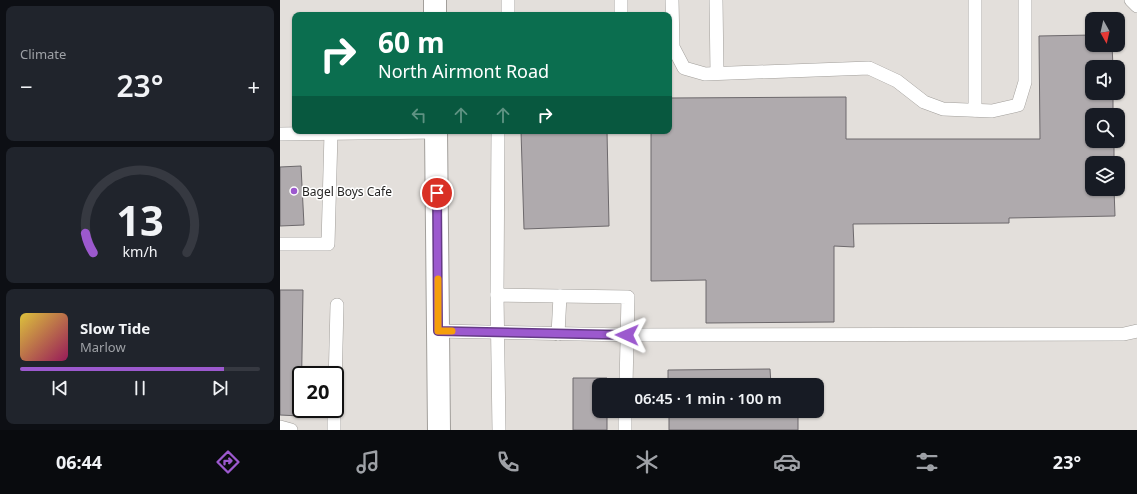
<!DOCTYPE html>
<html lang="en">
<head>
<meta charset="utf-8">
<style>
	:root { --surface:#171b24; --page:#20242c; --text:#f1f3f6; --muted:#9ea1a6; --line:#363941; --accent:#9c59ce }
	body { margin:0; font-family:"Noto Sans",sans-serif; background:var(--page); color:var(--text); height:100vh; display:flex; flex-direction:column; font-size:15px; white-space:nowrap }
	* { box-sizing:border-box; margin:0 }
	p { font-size:13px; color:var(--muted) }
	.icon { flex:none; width:22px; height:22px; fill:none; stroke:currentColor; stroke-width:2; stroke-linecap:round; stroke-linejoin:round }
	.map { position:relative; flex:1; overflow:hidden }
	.side { display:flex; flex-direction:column; gap:6px; padding:6px; background:#0d0f14; width:280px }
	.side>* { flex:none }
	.top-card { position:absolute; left:12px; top:12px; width:380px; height:122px; border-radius:8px; box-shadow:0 1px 3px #0004; background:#0b6e4f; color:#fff; overflow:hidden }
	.needle { width:26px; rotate:172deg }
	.tools { position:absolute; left:805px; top:12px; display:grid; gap:8px }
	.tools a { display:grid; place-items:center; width:40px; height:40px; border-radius:8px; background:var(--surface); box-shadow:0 1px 3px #0004; font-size:20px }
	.speed { position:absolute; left:12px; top:366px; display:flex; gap:8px; font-size:20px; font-weight:700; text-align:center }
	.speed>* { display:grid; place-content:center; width:52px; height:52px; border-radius:50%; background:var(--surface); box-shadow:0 1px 3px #0004; line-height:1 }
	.speed .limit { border:2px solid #111; border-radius:6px; background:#fff; color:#111 }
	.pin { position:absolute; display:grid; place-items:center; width:34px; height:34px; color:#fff; margin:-17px; border:2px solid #fff; border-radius:50%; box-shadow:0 1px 4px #0007 }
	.me { position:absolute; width:44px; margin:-22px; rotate:271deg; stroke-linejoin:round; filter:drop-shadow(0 0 3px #0008) }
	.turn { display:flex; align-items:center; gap:14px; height:84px; padding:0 20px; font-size:18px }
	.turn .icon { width:52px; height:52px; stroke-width:2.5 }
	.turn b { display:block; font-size:28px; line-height:34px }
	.lanes { display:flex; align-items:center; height:38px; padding:0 20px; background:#0003; justify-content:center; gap:20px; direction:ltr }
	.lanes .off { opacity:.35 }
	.big { font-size:30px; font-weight:600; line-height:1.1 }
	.side .widget { flex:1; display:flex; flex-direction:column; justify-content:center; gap:6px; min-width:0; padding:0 14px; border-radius:8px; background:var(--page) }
	.side .dial { align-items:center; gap:0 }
	.dial svg { height:104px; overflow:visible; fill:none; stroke:var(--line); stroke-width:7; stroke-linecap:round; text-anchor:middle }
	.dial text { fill:var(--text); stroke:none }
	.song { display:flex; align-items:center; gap:12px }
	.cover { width:48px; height:48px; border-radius:6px; background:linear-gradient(135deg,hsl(50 70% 55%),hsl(330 70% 35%)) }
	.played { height:4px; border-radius:2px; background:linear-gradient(90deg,var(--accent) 85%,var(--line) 85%) }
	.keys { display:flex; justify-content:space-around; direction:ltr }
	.heat { display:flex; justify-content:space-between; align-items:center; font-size:22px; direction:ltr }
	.trip { position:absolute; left:312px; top:378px; width:232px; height:40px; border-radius:8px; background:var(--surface); box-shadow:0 1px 3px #0004; font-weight:600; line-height:40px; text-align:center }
	.tab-bar { display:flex; height:64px; justify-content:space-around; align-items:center; background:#090b0e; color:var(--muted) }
	.tab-bar .icon { width:28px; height:28px }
	.tab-bar .current { color:var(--accent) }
	.tab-bar b { font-size:18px; color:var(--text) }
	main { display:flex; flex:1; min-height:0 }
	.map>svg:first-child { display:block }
</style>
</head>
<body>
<main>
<section class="side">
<div class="widget"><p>Climate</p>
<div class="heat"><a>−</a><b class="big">23°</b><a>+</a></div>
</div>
<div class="widget dial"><svg viewBox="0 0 100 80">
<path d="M14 69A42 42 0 1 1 86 69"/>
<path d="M14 69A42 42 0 0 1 8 54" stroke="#9c59ce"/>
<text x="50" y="56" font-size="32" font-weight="700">13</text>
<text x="50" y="72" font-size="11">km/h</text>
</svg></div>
<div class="widget">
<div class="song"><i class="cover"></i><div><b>Slow Tide</b><p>Marlow</p></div></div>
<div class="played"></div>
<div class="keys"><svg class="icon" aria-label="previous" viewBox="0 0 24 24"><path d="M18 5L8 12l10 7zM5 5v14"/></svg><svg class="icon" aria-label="pause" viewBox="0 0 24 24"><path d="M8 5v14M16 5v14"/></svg><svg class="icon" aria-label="next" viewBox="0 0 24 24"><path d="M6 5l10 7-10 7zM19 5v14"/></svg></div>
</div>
</section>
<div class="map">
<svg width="857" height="430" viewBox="0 0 857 430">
	<rect width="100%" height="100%" fill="#e3dfdb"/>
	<g fill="#afaaad" stroke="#6d696c">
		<path d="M812,35v10h20l1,22h-21v26h21v22h-21v26h22v22h-22v26h22l1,27 -106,2v5l-156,1 1,23 -20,-1v76l-128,1v-43l-55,1v-150h18v-33l177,-1v42h194l-1,-103z"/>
		<path d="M241,131h86l2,95 -85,3z"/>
		<path d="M21,166l3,59 -24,1v-59z"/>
		<path d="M0,290h23l-2,126 -21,-1z"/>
		<path d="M490,369l1,16h-103v-15z"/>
		<path d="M293,378h34v7h-8v26h8v19h-34z"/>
		<rect x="389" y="411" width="129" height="19"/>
	</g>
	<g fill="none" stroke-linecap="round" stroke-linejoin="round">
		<defs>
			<g id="service">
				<path d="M341,0v15"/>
				<path d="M392,0l1,47 11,21 21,6 164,-6 28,13 27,21 19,7 49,2 26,-6 7,-23v-82"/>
				<path d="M436,0l1,73"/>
				<path d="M851,0l6,6"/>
				<path d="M228,15v-15"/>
				<path d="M695,110v-110"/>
				<path d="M0,134l156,-2"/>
				<path d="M0,244h48l3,-111"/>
				<path d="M217,295l1,-164"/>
				<path d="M158,331l189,4 497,-1 13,-3"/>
				<path d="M278,334l2,-38"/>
				<path d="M55,386l2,-81"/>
				<path d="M0,427l11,3"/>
				<path d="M54,430v-21"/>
				<path d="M219,430l-2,-135 131,2 -2,88"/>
				<path d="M345,430v-19"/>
			</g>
			<g id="tertiary">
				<path d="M155,0v15"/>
				<path d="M156,131l3,299"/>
			</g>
		</defs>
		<use href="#service" stroke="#a29f9b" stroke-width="14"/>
		<use href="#tertiary" stroke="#a29f9b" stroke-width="24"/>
		<use href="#service" stroke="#fff" stroke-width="13"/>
		<use href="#tertiary" stroke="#fff" stroke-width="22"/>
	</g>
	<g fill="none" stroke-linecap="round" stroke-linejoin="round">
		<defs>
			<path id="route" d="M157,193l1,138 189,4"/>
		</defs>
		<use href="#route" stroke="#653a86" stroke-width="10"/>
		<use href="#route" stroke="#9c59ce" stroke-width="7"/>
		<path stroke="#f59e0b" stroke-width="7" d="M158,279v52h14"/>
	</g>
	<circle fill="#9c59ce" stroke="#fff" stroke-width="1.5" cx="14" cy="191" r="4"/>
	<g text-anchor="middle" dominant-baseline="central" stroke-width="3" stroke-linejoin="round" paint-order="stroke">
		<g font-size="12" fill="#262524" stroke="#fff" text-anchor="start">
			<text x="22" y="191">Bagel Boys Cafe</text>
		</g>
	</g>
</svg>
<div class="tools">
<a><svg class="needle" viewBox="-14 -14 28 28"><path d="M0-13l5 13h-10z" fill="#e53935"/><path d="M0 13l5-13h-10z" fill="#9ea1a6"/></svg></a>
<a><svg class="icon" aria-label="sound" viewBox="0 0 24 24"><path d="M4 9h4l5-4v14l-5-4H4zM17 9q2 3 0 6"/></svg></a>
<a><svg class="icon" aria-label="search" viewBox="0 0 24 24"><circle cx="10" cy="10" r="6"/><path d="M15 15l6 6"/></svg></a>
<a><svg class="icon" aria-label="layers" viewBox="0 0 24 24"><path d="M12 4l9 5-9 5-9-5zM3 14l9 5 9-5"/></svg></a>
</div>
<div class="speed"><div class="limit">20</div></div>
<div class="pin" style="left:157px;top:193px;background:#d93025"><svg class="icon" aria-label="arrive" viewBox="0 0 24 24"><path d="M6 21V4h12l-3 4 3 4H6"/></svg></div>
<svg class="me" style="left:347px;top:335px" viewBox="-20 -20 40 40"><path d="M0-17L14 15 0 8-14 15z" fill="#9c59ce" stroke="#fff" stroke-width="4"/></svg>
<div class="trip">06:45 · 1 min · 100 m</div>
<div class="top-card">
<div class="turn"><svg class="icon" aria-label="right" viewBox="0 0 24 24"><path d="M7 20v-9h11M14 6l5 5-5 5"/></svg><div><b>60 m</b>North Airmont Road</div></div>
<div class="lanes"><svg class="icon off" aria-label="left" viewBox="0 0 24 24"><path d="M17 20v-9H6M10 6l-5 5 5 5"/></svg><svg class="icon off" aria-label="ahead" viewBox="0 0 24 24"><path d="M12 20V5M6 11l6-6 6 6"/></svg><svg class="icon off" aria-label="ahead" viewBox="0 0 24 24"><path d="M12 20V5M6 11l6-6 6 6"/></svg><svg class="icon" aria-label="right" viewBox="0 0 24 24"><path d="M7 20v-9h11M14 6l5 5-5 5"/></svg></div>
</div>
</div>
</main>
<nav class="tab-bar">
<b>06:44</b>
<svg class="icon current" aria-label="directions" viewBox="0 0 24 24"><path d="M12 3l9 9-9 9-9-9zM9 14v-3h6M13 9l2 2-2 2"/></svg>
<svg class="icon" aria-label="music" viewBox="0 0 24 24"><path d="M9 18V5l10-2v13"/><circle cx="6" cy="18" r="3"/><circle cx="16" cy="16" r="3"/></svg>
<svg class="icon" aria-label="phone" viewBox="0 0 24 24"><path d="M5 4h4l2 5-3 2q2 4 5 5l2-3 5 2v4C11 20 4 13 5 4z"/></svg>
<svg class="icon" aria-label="climate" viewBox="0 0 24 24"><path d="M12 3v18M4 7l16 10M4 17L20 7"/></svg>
<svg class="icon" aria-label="car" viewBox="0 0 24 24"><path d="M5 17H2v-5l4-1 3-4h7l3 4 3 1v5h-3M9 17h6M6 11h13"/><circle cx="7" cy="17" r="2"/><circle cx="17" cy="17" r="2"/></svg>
<svg class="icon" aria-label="filters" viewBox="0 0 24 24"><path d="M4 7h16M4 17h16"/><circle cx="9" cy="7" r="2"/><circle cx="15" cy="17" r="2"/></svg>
<b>23°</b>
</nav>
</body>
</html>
